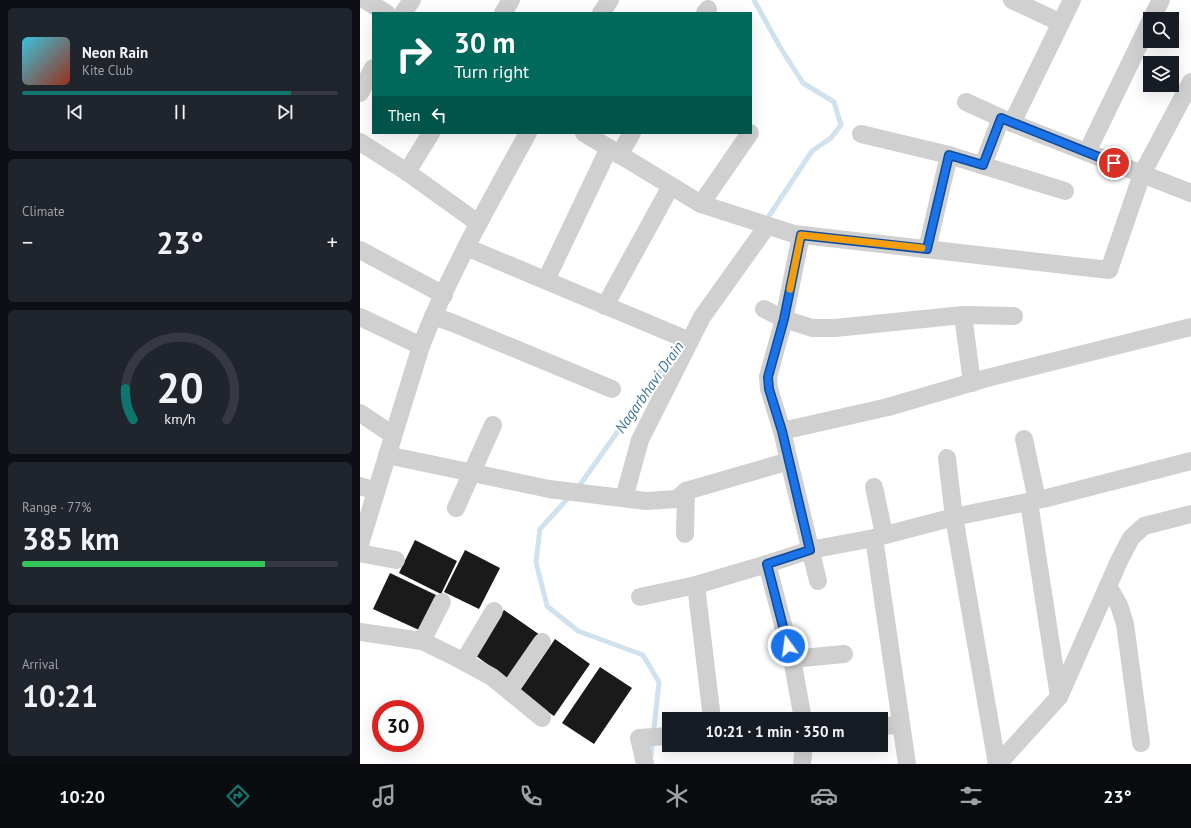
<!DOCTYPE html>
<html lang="en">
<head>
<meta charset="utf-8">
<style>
	:root { --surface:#171b24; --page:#20242c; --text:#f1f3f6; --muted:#9ea1a6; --line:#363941; --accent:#0f766e }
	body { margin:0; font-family:"PT Sans",sans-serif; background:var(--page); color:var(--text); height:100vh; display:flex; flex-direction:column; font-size:15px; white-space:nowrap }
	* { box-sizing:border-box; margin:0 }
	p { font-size:13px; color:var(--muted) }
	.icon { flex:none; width:22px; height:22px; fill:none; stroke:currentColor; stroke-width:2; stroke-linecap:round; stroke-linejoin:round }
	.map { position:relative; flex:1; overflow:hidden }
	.side { display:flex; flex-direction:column; gap:8px; padding:8px; background:#0d0f14; width:360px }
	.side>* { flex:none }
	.top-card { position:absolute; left:12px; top:12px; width:380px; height:122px; border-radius:0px; box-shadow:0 4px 16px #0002; background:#00695c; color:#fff; overflow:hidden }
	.tools { position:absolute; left:783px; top:12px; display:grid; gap:8px }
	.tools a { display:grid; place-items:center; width:36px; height:36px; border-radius:0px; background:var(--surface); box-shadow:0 4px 16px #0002; font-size:20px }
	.speed { position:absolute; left:12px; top:700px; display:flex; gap:8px; font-size:20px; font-weight:700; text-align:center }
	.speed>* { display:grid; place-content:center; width:52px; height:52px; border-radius:50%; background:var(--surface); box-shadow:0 4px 16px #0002; line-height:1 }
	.speed .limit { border:6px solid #d22; background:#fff; color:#111 }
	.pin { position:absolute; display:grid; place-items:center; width:34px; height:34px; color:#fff; margin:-17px; border:2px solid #fff; border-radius:50%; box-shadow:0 1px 4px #0007 }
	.me { position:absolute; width:44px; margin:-22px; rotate:346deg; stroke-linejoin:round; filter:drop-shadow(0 0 3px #0008) }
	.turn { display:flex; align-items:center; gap:14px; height:84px; padding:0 16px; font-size:18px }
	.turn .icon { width:52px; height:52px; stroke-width:2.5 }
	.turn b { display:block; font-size:28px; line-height:34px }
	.then { display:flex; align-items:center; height:38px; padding:0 16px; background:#0003; gap:8px; font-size:15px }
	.big { font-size:30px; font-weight:600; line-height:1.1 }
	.side .tile { flex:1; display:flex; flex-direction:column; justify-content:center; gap:6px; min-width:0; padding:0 14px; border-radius:6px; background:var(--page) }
	.side .dial { align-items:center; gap:0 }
	.dial svg { height:104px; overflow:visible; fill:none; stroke:var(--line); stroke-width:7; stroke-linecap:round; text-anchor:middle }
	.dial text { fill:var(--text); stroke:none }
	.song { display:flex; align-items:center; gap:12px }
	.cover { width:48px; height:48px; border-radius:6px; background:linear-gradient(135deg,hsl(190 70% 55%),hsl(10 70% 35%)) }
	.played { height:4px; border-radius:2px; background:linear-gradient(90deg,var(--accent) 85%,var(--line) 85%) }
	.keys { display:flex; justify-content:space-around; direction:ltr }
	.heat { display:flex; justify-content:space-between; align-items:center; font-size:22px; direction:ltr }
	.charge { height:6px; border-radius:3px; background:linear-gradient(90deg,#34c759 77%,var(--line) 0) }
	.trip { position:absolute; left:302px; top:712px; width:226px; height:40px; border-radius:0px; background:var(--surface); box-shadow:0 4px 16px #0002; font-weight:600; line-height:40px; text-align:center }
	.menu { display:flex; height:64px; justify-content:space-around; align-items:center; background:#090b0e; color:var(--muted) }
	.menu .icon { width:28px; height:28px }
	.menu .selected { color:var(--accent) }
	.menu b { font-size:18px; color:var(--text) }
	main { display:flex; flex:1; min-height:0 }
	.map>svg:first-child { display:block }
</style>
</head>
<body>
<main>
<section class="side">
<div class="tile">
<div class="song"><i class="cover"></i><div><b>Neon Rain</b><p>Kite Club</p></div></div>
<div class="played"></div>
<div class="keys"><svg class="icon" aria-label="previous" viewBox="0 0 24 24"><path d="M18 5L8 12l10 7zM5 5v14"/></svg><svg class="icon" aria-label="pause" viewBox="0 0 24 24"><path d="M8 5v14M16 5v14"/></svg><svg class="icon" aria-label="next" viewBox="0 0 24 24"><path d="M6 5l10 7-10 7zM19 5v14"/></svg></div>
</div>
<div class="tile"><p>Climate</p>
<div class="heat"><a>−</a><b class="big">23°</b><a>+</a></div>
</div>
<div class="tile dial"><svg viewBox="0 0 100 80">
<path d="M14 69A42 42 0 1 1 86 69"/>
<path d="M14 69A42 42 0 0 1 8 45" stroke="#0f766e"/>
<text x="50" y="56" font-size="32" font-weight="700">20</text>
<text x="50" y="72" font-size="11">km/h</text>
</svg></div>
<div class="tile"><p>Range · 77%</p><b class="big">385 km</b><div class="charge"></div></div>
<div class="tile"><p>Arrival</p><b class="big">10:21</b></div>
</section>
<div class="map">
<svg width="831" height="764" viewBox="0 0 831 764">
	<rect width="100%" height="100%" fill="#fff"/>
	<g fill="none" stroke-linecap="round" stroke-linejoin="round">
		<g stroke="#cfe2ee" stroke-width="5">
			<path d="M394,0l26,47 23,36 31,19 7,23 -10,13 -19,13 -47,71"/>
			<path d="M217,489l102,-144"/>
			<path d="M210,496l-30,33 -4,33 11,44 31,25 65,24 16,27 -8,73"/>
		</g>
	</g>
	<g fill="#1a1a1a">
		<path d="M55,540l42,21 -16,33 -42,-21z"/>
		<path d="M105,550l35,18 -21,41 -35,-17z"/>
		<path d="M30,573l46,22 -17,35 -46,-21z"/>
		<path d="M144,610l36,25 -32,44 -36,-26z"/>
		<path d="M195,639l35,25 -36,52 -35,-24z"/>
		<path d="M240,667l32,21 -38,56 -32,-21z"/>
	</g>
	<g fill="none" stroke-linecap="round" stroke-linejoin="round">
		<g stroke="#d0d0d0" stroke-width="18">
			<path d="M5,0l21,13"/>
			<path d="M652,0l49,23"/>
			<path d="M43,13l9,-13"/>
			<path d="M143,13l8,-13"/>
			<path d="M241,13l9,-13"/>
			<path d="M345,13l3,-4"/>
			<path d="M791,19l10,-19"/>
			<path d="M0,93l13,-25"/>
			<path d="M606,102l46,21 179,70"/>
			<path d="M652,123l60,-123"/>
			<path d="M224,133l117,71 93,30 315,36 33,-96 49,-92"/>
			<path d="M501,134l88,21 116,36"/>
			<path d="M0,142l47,30 71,51"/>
			<path d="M727,152l63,-130"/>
			<path d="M259,155l13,-22"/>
			<path d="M623,165l18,-47"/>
			<path d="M47,172l24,-39"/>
			<path d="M341,204l49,-71"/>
			<path d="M106,247l224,94"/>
			<path d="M567,249l22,-94"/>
			<path d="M0,250l84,45"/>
			<path d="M186,280l63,-132"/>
			<path d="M245,306l66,-120"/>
			<path d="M404,309l20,10 28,9h23l128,-13 51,1"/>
			<path d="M603,315l9,68"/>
			<path d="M73,316l20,7 159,66"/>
			<path d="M0,317l61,29"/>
			<path d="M0,413l33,22"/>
			<path d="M422,431l-13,-42 -1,-12 16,-58 17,-84"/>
			<path d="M664,439l13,61"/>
			<path d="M27,455l162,34 97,12 31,-2 9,-8 103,-30 -7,-30 106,-24 99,-29 204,-51"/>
			<path d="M587,458l7,59 43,247"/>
			<path d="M429,461l29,120"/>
			<path d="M0,486l16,5"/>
			<path d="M514,487l10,47"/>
			<path d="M264,498l16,-58 62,-123 65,-91"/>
			<path d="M669,502l30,195"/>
			<path d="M96,508l37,-83"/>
			<path d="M325,534l1,-43"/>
			<path d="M514,538l33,226"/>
			<path d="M0,544l61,-198c29,-74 69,-144 107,-213"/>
			<path d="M0,553l36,7"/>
			<path d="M748,586l11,19 6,19 16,119"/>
			<path d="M280,597l56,-12"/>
			<path d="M0,632l62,9 37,18 33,18 50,41"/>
			<path d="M62,641l20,-39"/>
			<path d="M432,659l52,-5"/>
			<path d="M104,661l30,-50"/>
			<path d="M149,690l33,-48"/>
			<path d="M352,719l-16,-134 71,-21"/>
			<path d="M443,719l-11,-60 -25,-95 43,-14 64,-12 80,-21 93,-19 144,-37"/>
			<path d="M521,726l20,-1"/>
			<path d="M285,764l-6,-26 30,-2"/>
			<path d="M442,764l2,-19"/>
			<path d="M638,764l61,-67 60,-136 12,-23 13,-12 47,-12"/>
		</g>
	</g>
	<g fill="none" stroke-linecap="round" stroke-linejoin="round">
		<defs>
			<path id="route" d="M428,646l-21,-82 43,-14 -28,-119 -13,-42 -1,-12 16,-58 17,-84 126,14 22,-94 34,10 18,-47 113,45"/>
		</defs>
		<use href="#route" stroke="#114b97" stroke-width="10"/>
		<use href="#route" stroke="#1a73e8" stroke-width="7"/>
		<path stroke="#f59e0b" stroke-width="7" d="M430,289l11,-54 121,13"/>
	</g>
	<g text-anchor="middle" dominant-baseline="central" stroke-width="4" stroke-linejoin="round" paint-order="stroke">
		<g font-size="15" font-style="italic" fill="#3f7597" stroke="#fff">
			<text transform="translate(289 387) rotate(-55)">Nagarbhavi Drain</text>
		</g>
	</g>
</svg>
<div class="tools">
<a><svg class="icon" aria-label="search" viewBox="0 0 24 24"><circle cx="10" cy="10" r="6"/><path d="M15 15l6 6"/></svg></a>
<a><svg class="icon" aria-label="layers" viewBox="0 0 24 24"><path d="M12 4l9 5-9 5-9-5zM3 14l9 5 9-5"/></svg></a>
</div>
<div class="speed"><div class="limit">30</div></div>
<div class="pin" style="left:754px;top:163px;background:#d93025"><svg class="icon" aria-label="arrive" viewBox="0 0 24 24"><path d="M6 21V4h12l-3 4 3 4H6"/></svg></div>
<svg class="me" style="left:428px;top:646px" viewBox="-20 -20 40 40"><circle r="17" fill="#1a73e8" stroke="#fff" stroke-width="3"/><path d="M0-11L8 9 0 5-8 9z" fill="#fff"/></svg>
<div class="trip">10:21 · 1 min · 350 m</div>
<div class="top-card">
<div class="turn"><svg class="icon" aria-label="right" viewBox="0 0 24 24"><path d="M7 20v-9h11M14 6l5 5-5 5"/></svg><div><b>30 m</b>Turn right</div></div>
<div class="then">Then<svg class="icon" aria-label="left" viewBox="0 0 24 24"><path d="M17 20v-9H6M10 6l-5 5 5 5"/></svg></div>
</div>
</div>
</main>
<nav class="menu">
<b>10:20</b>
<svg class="icon selected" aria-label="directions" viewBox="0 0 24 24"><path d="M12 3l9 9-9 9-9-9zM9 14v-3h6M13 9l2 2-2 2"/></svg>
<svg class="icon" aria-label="music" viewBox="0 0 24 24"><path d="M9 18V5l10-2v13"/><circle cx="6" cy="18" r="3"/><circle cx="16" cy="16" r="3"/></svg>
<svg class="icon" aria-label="phone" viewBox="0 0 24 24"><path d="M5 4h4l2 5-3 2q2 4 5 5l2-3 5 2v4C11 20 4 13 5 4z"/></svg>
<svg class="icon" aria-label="climate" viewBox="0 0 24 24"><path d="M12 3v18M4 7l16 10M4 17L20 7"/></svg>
<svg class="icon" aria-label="car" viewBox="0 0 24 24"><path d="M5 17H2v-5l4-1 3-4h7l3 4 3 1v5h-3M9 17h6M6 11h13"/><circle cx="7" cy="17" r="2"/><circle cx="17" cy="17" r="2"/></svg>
<svg class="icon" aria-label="filters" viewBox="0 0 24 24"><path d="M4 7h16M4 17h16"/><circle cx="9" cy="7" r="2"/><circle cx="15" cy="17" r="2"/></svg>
<b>23°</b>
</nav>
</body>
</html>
